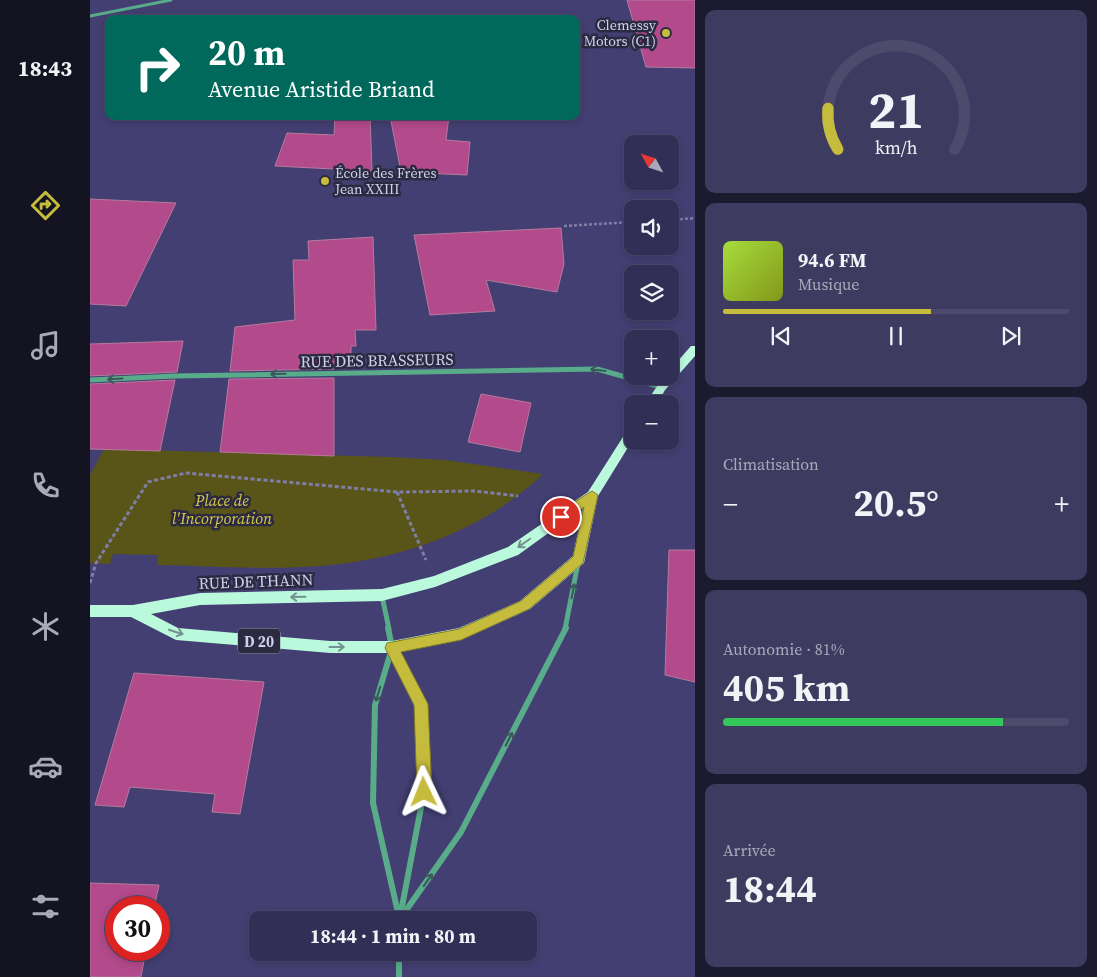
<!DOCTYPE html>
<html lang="fr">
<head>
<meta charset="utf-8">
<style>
	:root { --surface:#322f56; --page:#3d3b60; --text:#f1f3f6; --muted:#a8a9b9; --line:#4d4a6c; --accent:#c5bc3d }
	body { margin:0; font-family:"Source Serif 4",serif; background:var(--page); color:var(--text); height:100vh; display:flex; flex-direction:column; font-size:19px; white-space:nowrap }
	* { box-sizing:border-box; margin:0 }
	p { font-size:16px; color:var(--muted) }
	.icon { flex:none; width:28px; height:28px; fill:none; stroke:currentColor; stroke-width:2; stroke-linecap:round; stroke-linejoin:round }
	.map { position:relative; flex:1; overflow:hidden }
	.details { display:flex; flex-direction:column; gap:10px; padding:10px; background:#1c1a2f; width:402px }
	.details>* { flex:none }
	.hud { position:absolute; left:15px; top:15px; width:475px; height:105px; border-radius:10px; box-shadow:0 2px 8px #0003,0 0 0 1px var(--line); background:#00695c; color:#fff; overflow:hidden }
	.needle { width:32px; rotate:310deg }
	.fabs { position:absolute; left:534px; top:135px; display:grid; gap:10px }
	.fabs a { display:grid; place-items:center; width:55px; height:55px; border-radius:10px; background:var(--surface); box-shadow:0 2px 8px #0003,0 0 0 1px var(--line); font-size:25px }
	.speed { position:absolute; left:15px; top:896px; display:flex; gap:10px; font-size:25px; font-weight:700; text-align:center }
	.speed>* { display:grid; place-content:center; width:65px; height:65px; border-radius:50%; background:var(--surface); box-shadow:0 2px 8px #0003,0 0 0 1px var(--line); line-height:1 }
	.speed .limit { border:8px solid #d22; background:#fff; color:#111 }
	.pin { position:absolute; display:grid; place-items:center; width:42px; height:42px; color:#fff; margin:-21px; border:2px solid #fff; border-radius:50%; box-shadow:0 1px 5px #0007 }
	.me { position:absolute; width:55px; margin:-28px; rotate:358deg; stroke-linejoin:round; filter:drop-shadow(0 0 4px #0008) }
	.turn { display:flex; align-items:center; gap:18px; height:105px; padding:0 20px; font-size:22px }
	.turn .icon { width:65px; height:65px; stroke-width:2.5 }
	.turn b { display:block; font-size:35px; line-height:42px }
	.big { font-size:38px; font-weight:700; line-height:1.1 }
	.details .card { flex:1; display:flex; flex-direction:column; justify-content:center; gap:8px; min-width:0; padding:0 18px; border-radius:10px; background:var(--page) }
	.details .dial { align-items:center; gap:0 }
	.dial svg { height:130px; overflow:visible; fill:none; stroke:var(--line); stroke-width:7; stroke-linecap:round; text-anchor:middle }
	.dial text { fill:var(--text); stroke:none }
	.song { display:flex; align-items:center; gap:15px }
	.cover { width:60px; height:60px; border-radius:8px; background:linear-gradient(135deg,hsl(80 70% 55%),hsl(70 70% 35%)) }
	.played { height:5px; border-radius:2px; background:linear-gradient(90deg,var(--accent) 60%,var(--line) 60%) }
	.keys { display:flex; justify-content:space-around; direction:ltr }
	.heat { display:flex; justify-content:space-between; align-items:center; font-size:28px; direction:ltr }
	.charge { height:8px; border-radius:4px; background:linear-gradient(90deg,#34c759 81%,var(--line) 0) }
	.trip { position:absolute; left:159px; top:911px; width:288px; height:50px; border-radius:10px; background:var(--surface); box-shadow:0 2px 8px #0003,0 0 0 1px var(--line); font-weight:700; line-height:50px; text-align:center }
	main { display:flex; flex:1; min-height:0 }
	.tab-bar { display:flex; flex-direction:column; width:90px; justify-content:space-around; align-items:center; background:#141322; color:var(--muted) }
	.tab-bar .icon { width:35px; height:35px }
	.tab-bar .current { color:var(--accent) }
	.tab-bar b { font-size:22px; color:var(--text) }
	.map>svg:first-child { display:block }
</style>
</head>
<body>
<main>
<nav class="tab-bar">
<b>18:43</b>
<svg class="icon current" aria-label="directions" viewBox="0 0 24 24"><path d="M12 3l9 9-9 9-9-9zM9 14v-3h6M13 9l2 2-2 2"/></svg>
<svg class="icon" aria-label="music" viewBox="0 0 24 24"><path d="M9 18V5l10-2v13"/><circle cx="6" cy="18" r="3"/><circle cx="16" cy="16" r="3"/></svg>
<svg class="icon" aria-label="phone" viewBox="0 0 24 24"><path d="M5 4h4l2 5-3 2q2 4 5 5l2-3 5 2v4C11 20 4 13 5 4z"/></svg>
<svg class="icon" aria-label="climate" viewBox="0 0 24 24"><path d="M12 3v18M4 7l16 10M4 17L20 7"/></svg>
<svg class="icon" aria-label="car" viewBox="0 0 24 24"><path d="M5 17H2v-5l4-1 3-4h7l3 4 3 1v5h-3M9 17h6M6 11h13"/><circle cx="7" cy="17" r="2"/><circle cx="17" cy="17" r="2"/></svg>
<svg class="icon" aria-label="filters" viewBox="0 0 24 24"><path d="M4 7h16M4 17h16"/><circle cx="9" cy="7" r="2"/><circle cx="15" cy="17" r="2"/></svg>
</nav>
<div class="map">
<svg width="605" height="977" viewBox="0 0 605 977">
	<rect width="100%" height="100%" fill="#433f72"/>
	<path fill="#595518" d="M14,449l287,8 54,3 98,14c-60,57 -142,86 -223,92 -54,4 -109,0 -163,-1l1,-10 -45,-1 -3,10 -20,-1v-88z"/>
	<g fill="#b34a8b" stroke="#b57b9c">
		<path d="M537,0h68v68l-49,-1z"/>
		<path d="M245,116h35l2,55 -97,-5 12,-33 47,2z"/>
		<path d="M300,116h59l-3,24 24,2 -3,33 -66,-3z"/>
		<path d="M0,199l86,4 -50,103 -36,-2z"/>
		<path d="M471,228l3,36 -7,28 -71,-12 9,31 -65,4 -16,-80z"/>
		<path d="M283,237l3,93h-21l1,16h-5v19l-17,1v3l-104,2 5,-44 60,-7 -2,-60h16l-1,-19z"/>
		<path d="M93,341l-6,31 -87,4v-32z"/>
		<path d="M244,378v78l-114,-4 9,-73z"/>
		<path d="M85,380l-15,71 -70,-2v-65z"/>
		<path d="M391,394l50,9 -11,49 -52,-10z"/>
		<path d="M579,550h26v132l-30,-7z"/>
		<path d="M44,673l130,9 -24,132 -28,-2 3,-18 -85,-7 -6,20 -29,-2z"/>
		<path d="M0,883l69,2 -5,23h-38v42h30l-5,27h-51z"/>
	</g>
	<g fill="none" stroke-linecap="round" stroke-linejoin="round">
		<g stroke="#7f7ea7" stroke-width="2.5" stroke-dasharray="3 2" stroke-linecap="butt">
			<path d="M580,220l25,-2"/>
			<path d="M474,226l68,-4"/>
		</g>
		<g stroke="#7f7ea7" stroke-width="3" stroke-dasharray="4 2.5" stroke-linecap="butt">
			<path d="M307,492l29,68"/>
			<path d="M0,583l6,-20 52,-81 38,-9 211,19 77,-1 44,5"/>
		</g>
		<path stroke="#58ac8a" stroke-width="3" d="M0,16l81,-16"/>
		<g stroke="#58ac8a" stroke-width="5">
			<path d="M0,380l84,-4 423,-7 64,18"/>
			<path d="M292,596l7,33"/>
			<path d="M475,629l13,-66"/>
		</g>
		<g stroke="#58ac8a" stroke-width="6">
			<path d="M298,628l4,19 29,57 3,88 -24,125"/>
			<path d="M302,648l-17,57 -2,98 26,114"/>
			<path d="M310,919l61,-87 105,-204"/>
			<path d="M309,952v25"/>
		</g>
		<g fill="#bbf9dd" fill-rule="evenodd">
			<path d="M601,346h4v10l-30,34 -8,14h-12l19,-28h6v-6z"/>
			<path d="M542,428v13l-34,55 -14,67 -54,46 -69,31 -69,13h-62l-154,-13 -45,-23h-41v-12h43l67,-12 182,-4 52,-13 74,-29 80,-55 40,-63zM493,508l-10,48 -53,45 -61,27 -67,13h-62l-152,-13 -27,-14 49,-9 182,-4 53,-14 83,-32z"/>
		</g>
	</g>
	<defs><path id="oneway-shaft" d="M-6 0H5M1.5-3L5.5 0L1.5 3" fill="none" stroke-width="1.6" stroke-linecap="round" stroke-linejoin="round" transform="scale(1.25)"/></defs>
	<g stroke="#3b585b">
		<use href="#oneway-shaft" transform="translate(508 370) rotate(-173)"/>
		<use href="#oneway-shaft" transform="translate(188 374) rotate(179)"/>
		<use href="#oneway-shaft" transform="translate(25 379) rotate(177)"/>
		<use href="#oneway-shaft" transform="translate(483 591) rotate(-79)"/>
		<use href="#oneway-shaft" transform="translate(288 694) rotate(107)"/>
		<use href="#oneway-shaft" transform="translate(419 739) rotate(-63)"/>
		<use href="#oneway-shaft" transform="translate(338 880) rotate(-55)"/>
	</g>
	<g stroke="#73928f">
		<use href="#oneway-shaft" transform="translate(434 543) rotate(145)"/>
		<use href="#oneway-shaft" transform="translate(208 597) rotate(179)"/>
		<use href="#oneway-shaft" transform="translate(86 632) rotate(18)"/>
		<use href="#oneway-shaft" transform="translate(247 647)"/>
	</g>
	<path fill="#c5bc3d" stroke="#807a28" d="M502,491l6,4 -15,68 -54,46 -68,31 -60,12 27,52 4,88 -3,5 -5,3 -5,-3 -2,-5 -3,-87 -29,-57 2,-5 72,-14 62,-28 52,-44 11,-50 -19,14h-9l-1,-4 1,-3z"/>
	<g fill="#c5bc3d" stroke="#2b2a41" stroke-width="2">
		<circle cx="576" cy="33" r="5"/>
		<circle cx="235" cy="181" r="5"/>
	</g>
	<g text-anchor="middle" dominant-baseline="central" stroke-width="5" stroke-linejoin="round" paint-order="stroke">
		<g font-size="14" fill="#cfd0ee" stroke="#2b2a41" text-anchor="end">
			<text x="566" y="25">Clemessy<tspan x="566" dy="16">Motors (C1)</tspan></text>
			<text x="245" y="173" text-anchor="start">École des Frères<tspan x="245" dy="16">Jean XXIII</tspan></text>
		</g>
		<rect fill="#2b2a41" stroke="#9e9eba" stroke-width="1" x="148" y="628.5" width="42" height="25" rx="4"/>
		<g font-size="15" font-weight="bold" fill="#cfd0ee">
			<text x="169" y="641">D 20</text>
		</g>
		<g font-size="16" fill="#cfd0ee" stroke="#2b2a41">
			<text transform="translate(287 360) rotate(-1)">RUE DES BRASSEURS</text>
			<text transform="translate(166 581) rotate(-2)">RUE DE THANN</text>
		</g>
		<g font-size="16" font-style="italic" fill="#d3c946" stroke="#2b2a41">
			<text x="132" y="500">Place de<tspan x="132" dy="18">l'Incorporation</tspan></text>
		</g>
	</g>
</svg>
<div class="fabs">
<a><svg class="needle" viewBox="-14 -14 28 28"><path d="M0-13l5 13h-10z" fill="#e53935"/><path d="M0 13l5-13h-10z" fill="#a8a9b9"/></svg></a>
<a><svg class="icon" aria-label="sound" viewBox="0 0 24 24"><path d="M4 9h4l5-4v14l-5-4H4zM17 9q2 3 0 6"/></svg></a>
<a><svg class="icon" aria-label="layers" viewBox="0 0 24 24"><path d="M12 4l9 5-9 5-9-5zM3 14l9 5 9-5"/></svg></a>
<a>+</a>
<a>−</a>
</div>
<div class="speed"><div class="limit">30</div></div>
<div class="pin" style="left:471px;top:517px;background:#d93025"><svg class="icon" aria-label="arrive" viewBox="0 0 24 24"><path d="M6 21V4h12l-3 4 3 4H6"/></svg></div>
<svg class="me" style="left:334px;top:792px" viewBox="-20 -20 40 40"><path d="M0-17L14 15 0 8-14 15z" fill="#c5bc3d" stroke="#fff" stroke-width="4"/></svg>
<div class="trip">18:44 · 1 min · 80 m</div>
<div class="hud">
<div class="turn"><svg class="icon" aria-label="right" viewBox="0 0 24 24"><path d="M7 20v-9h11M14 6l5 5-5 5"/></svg><div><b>20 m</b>Avenue Aristide Briand</div></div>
</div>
</div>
<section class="details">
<div class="card dial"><svg viewBox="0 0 100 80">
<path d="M14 69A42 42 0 1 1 86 69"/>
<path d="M14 69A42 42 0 0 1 8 44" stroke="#c5bc3d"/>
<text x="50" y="56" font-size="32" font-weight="700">21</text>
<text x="50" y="72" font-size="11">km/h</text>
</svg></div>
<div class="card">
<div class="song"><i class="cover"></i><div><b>94.6 FM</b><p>Musique</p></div></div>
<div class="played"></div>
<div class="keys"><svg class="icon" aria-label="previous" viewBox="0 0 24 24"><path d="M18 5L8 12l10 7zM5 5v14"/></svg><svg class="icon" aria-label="pause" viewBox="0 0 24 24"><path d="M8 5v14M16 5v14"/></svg><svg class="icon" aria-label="next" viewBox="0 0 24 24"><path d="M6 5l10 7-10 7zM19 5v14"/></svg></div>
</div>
<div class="card"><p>Climatisation</p>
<div class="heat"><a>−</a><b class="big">20.5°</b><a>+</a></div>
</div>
<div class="card"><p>Autonomie · 81%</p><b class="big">405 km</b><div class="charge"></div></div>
<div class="card"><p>Arrivée</p><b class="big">18:44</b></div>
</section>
</main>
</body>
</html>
